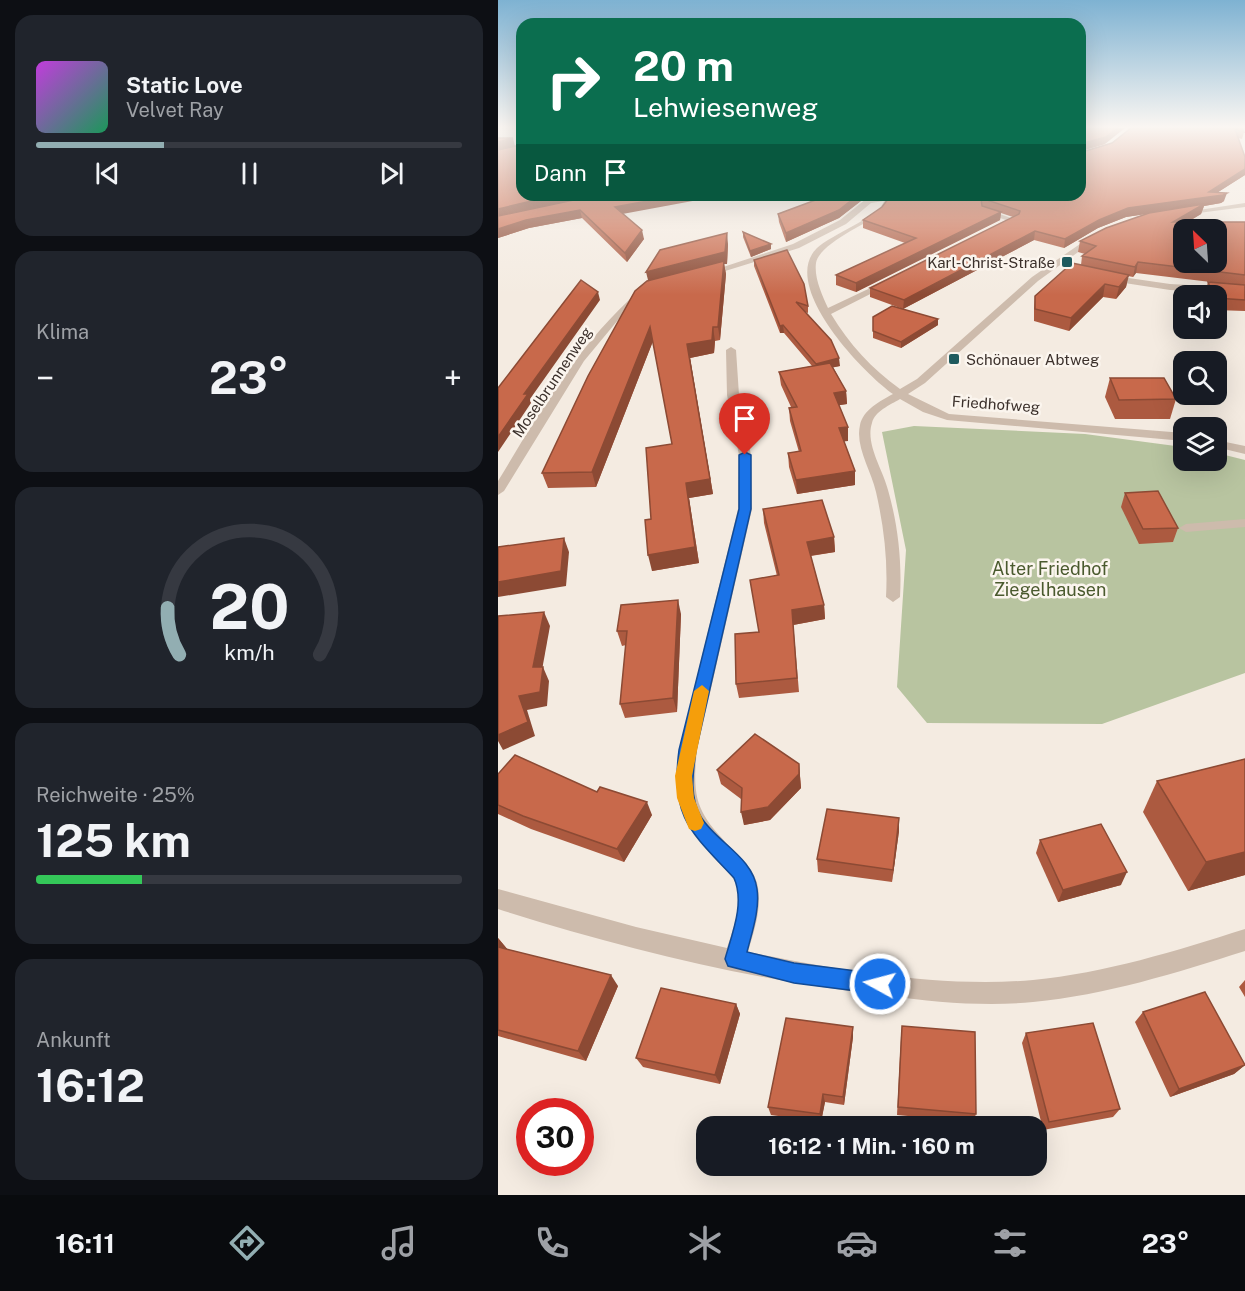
<!DOCTYPE html>
<html lang="de">
<head>
<meta charset="utf-8">
<style>
	:root { --surface:#171b24; --page:#20242c; --text:#f1f3f6; --muted:#9ea1a6; --line:#363941; --accent:#92aeb2 }
	body { margin:0; font-family:"Public Sans",sans-serif; background:var(--page); color:var(--text); height:100vh; display:flex; flex-direction:column; font-size:22px; white-space:nowrap }
	* { box-sizing:border-box; margin:0 }
	p { font-size:20px; color:var(--muted) }
	.icon { flex:none; width:33px; height:33px; fill:none; stroke:currentColor; stroke-width:2; stroke-linecap:round; stroke-linejoin:round }
	.map { position:relative; flex:1; overflow:hidden }
	.sheet { display:flex; flex-direction:column; gap:15px; padding:15px; background:#0d0f14; width:498px }
	.sheet>* { flex:none }
	.banner { position:absolute; left:18px; top:18px; width:570px; height:183px; border-radius:18px; box-shadow:0 6px 24px #0002; background:#0b6e4f; color:#fff; overflow:hidden }
	.needle { width:39px; rotate:335deg }
	.controls { position:absolute; left:675px; top:219px; display:grid; gap:12px }
	.controls a { display:grid; place-items:center; width:54px; height:54px; border-radius:12px; background:var(--surface); box-shadow:0 6px 24px #0002; font-size:30px }
	.speed { position:absolute; left:18px; top:1098px; display:flex; gap:12px; font-size:30px; font-weight:700; text-align:center }
	.speed>* { display:grid; place-content:center; width:78px; height:78px; border-radius:50%; background:var(--surface); box-shadow:0 6px 24px #0002; line-height:1 }
	.speed .limit { border:9px solid #d22; background:#fff; color:#111 }
	.pin { position:absolute; display:grid; place-items:center; width:51px; height:51px; color:#fff; margin:-62px -26px; border-radius:50% 50% 50% 0; rotate:-45deg; box-shadow:0 0 6px #0007 }
	.pin .icon { rotate:45deg }
	.me { position:absolute; width:66px; margin:-33px; rotate:277deg; stroke-linejoin:round; filter:drop-shadow(0 0 4px #0008) }
	.turn { display:flex; align-items:center; gap:21px; height:126px; padding:0 18px; font-size:27px }
	.turn .icon { width:78px; height:78px; stroke-width:2.5 }
	.turn b { display:block; font-size:42px; line-height:51px }
	.then { display:flex; align-items:center; height:57px; padding:0 18px; background:#0003; gap:12px; font-size:22px }
	.big { font-size:45px; font-weight:700; line-height:1.1 }
	.sheet .card { flex:1; display:flex; flex-direction:column; justify-content:center; gap:9px; min-width:0; padding:0 21px; border-radius:18px; background:var(--page) }
	.sheet .dial { align-items:center; gap:0 }
	.dial svg { height:156px; overflow:visible; fill:none; stroke:var(--line); stroke-width:7; stroke-linecap:round; text-anchor:middle }
	.dial text { fill:var(--text); stroke:none }
	.song { display:flex; align-items:center; gap:18px }
	.cover { width:72px; height:72px; border-radius:9px; background:linear-gradient(135deg,hsl(290 70% 55%),hsl(150 70% 35%)) }
	.played { height:6px; border-radius:3px; background:linear-gradient(90deg,var(--accent) 30%,var(--line) 30%) }
	.keys { display:flex; justify-content:space-around; direction:ltr }
	.heat { display:flex; justify-content:space-between; align-items:center; font-size:33px; direction:ltr }
	.charge { height:9px; border-radius:4px; background:linear-gradient(90deg,#34c759 25%,var(--line) 0) }
	.trip { position:absolute; left:198px; top:1116px; width:351px; height:60px; border-radius:18px; background:var(--surface); box-shadow:0 6px 24px #0002; font-weight:700; line-height:60px; text-align:center }
	.tabs { display:flex; height:96px; justify-content:space-around; align-items:center; background:#090b0e; color:var(--muted) }
	.tabs .icon { width:42px; height:42px }
	.tabs .active { color:var(--accent) }
	.tabs b { font-size:27px; color:var(--text) }
	main { display:flex; flex:1; min-height:0 }
	.map>svg:first-child { display:block }
</style>
</head>
<body>
<main>
<section class="sheet">
<div class="card">
<div class="song"><i class="cover"></i><div><b>Static Love</b><p>Velvet Ray</p></div></div>
<div class="played"></div>
<div class="keys"><svg class="icon" aria-label="previous" viewBox="0 0 24 24"><path d="M18 5L8 12l10 7zM5 5v14"/></svg><svg class="icon" aria-label="pause" viewBox="0 0 24 24"><path d="M8 5v14M16 5v14"/></svg><svg class="icon" aria-label="next" viewBox="0 0 24 24"><path d="M6 5l10 7-10 7zM19 5v14"/></svg></div>
</div>
<div class="card"><p>Klima</p>
<div class="heat"><a>−</a><b class="big">23°</b><a>+</a></div>
</div>
<div class="card dial"><svg viewBox="0 0 100 80">
<path d="M14 69A42 42 0 1 1 86 69"/>
<path d="M14 69A42 42 0 0 1 8 45" stroke="#92aeb2"/>
<text x="50" y="56" font-size="32" font-weight="700">20</text>
<text x="50" y="72" font-size="11">km/h</text>
</svg></div>
<div class="card"><p>Reichweite · 25%</p><b class="big">125 km</b><div class="charge"></div></div>
<div class="card"><p>Ankunft</p><b class="big">16:12</b></div>
</section>
<div class="map">
<svg width="747" height="1195" viewBox="0 0 747 1195">
	<rect width="100%" height="100%" fill="#f4ebe1"/>
	<path fill="#b8c4a0" d="M416,426l171,8 98,13 1,13h32l1,-7 28,7v213l-143,51 -175,-1 -30,-36 9,-137 -24,-118z"/>
	<g fill="none" stroke-linecap="round" stroke-linejoin="round">
		<path fill="#cdbbac" fill-rule="evenodd" d="M747,519v8l-59,5 -7,-4 7,-4z"/>
		<g fill="#cdbbac" fill-rule="evenodd">
			<path d="M743,128h4v5l-2,-1z"/>
			<path d="M393,195h17l-17,4v6l-7,8c-16,9 -65,31 -68,50 -2,15 6,32 12,45l55,-26 7,2 -59,30c18,30 41,55 69,75l17,-10 115,-102 64,-44 4,2 -1,2 -61,44 -113,102 -17,11 41,20 235,19v8l-237,-21 -24,-8 -23,-13c-10,6 -25,12 -28,24 -7,21 11,47 16,67 10,35 14,71 12,107l-7,5 -7,-5c2,-36 -2,-70 -10,-105 -5,-22 -21,-45 -16,-67 3,-15 20,-24 33,-31 -31,-22 -114,-109 -76,-146 14,-13 63,-32 67,-47l-13,2 -25,21 -47,24 -90,28 -7,-2 91,-30 47,-24 26,-21z"/>
			<path d="M747,203v4l-62,8 -4,-2z"/>
			<path d="M484,208l35,12 -15,9h-6v-4l10,-5 -24,-8z"/>
			<path d="M610,275l62,9 75,4v6l-75,-4 -65,-10 -1,-2z"/>
			<path d="M142,290l8,2 -25,22 -39,47 -80,130 -6,4v-14c42,-69 80,-137 142,-191z"/>
			<path d="M233,347l5,3 3,45 12,60 1,54 -55,241c-6,54 2,65 39,103 9,9 17,17 21,30 6,23 -3,48 -9,69 92,18 191,36 285,28 72,-7 143,-29 212,-51v22c-69,22 -139,44 -212,51 -48,5 -97,0 -145,-6 -133,-15 -263,-47 -390,-87v-20l138,38 91,21c6,-19 16,-44 9,-64 -3,-9 -14,-17 -21,-25 -34,-38 -43,-58 -36,-109l59,-241 1,-54 -12,-60 -1,-45z"/>
			<path d="M718,440l29,6v8l-29,-7z"/>
		</g>
	</g>
	<g fill="#ac5a40">
		<path d="M582,128l25,16 -23,7v1l160,-24 2,4 -2,7 -4,-1 7,37 -27,17 6,9 -3,2 -17,3 -3,8 -13,8h57v89l-29,-1v-14h-10l-1,-3 3,-11 11,1 -83,-10 -3,4 -5,-1 -2,11 -10,12 -13,-2 -34,34 -35,-10v-13l1,-12 46,-31 1,-9 3,-2 -7,-2 2,-11 65,-27 -19,3 -28,11 -34,20 -30,-8 -131,69 -33,-12v-9l143,-71 -12,-4 -1,7 -144,72 -20,-7v-10l69,-32 -42,-15v-8l19,-13z"/>
		<path d="M0,150l125,64 21,25 -17,23 -45,-44 -53,10 -31,10z"/>
		<path d="M368,197l-27,21 -53,24 -7,-20 -1,-8z"/>
		<path d="M245,232l28,17 -20,8 -8,-20z"/>
		<path d="M230,244l-1,20h-3l2,10 -6,66 -5,1 -1,12 -24,5 23,136 -24,4 10,65 -47,8 -1,-52 21,-75 -19,-103 -57,146 -48,1 -6,-15 106,-192z"/>
		<path d="M256,260l54,46v7l-3,-1 35,54 -7,1 13,24 1,13 -8,1 9,36h-4l11,30v14l-58,9 -8,-27 -1,-14 11,-1 -9,-31 -1,-13 2,-1 -10,-22 -2,-13 33,-6 -28,-33h-4l-26,-67z"/>
		<path d="M375,317l65,8 -37,23 -28,-10z"/>
		<path d="M612,378l66,21 -6,20h-55l-10,-22z"/>
		<path d="M627,493l53,35 -5,14 -34,2 -18,-37z"/>
		<path d="M265,509l71,28 1,15 -24,4 13,49 1,14 -32,6 6,67 -60,6 -3,-14 23,-52 18,-56 -13,-53z"/>
		<path d="M183,614l-4,98 -52,6 -5,-14 6,-59 -4,1 -5,-15z"/>
		<path d="M747,759v116l-57,16 -45,-79 14,-31z"/>
		<path d="M301,764l2,24 -31,32 -26,5 -3,-26 -20,-15 -4,-14z"/>
		<path d="M0,774l99,18 55,23 -28,47 -93,-33 -33,-15z"/>
		<path d="M401,831l-7,51 -74,-10 -1,-13z"/>
		<path d="M542,840l81,45 -63,17 -22,-49z"/>
		<path d="M0,938l10,12 110,36 -32,75 -88,-25z"/>
		<path d="M747,980v17l-6,-10z"/>
		<path d="M238,1004l4,10 -20,70 -77,-17 -7,-9z"/>
		<path d="M645,1012l102,53 -11,9 -64,23 -35,-75z"/>
		<path d="M528,1033l94,76 -7,8 -70,13 -21,-87z"/>
		<path d="M403,1036l75,78 -3,8 -76,-7z"/>
		<path d="M355,1037l-9,68 -19,-3 -4,20 -50,-7 -3,-8z"/>
	</g>
	<g fill="#8c4a34">
		<path d="M619,128h8l-20,16 -25,7v-7z"/>
		<path d="M15,138l2,8 -17,4v-8z"/>
		<path d="M747,169v6l-33,21 15,-3 -3,8 -3,2 -17,3 -3,8 -31,18 3,-10 28,-16 -75,11 -28,11 -34,20 1,-9 34,-19 29,-12 81,-16z"/>
		<path d="M59,195h48l-56,10 -51,13v-9z"/>
		<path d="M182,195h45l-108,20 -2,-8z"/>
		<path d="M360,195h30l-22,2 -27,21 -53,24v-9z"/>
		<path d="M82,210l2,8 -53,10 -31,10v-9l28,-9z"/>
		<path d="M503,212l-1,8 -144,72v-9z"/>
		<path d="M144,230l2,9 -17,23 -2,-9z"/>
		<path d="M537,231l-1,9 -131,69 1,-9z"/>
		<path d="M229,233l1,11 -1,20h-3l2,10 -6,66 -2,-13 -69,-43 -3,-12z"/>
		<path d="M273,244v5l-20,8 -1,-6z"/>
		<path d="M640,262l-2,11 -3,4 2,-10z"/>
		<path d="M631,275l-3,12 -10,12 3,-12z"/>
		<path d="M607,284l-2,13 -34,34 2,-13z"/>
		<path d="M100,292l2,8 -70,99 1,4 -33,49v-15l26,-43z"/>
		<path d="M440,319v6l-37,23v-6z"/>
		<path d="M285,325l1,8h-4v-7z"/>
		<path d="M152,327l3,14 -57,146 -4,-15z"/>
		<path d="M215,327l2,14 -1,12 -24,5 23,136 -24,4 10,65 -47,8 -4,-16 38,-72 1,-139z"/>
		<path d="M341,358l1,8 -24,5v-7z"/>
		<path d="M348,391l1,13 -13,2v-13z"/>
		<path d="M350,427v14l-9,1v-14z"/>
		<path d="M357,471v14l-58,9 -1,-14z"/>
		<path d="M336,537l1,15 -27,4 -1,-14z"/>
		<path d="M66,538l5,14 -3,34 -68,11v-15z"/>
		<path d="M180,600l3,14 -4,98 -4,-14z"/>
		<path d="M326,605l1,14 -32,6 6,67 -7,-82z"/>
		<path d="M46,612l6,14 -10,55 -7,-14z"/>
		<path d="M45,667l6,14 -2,25 -20,4 8,26 -32,14 -5,-9v-6l21,-39z"/>
		<path d="M301,764l2,24 -31,32 -26,5 -3,-13z"/>
		<path d="M149,802l5,13 -28,47 -7,-13z"/>
		<path d="M401,818v13l-7,51 1,-12z"/>
		<path d="M747,852v23l-57,16 18,-29z"/>
		<path d="M629,872l-6,13 -63,17 5,-12z"/>
		<path d="M0,938l10,12 -10,1z"/>
		<path d="M113,975l7,11 -32,75 -8,-10z"/>
		<path d="M238,1004l4,10 -20,70 -5,-9z"/>
		<path d="M355,1027v10l-9,68 -1,-8z"/>
		<path d="M747,1065l-11,9 -64,23 9,-8z"/>
		<path d="M325,1094l2,8 -4,20 -1,-8z"/>
	</g>
	<g fill="#c8694b" stroke="#8c4a34" stroke-width="1.5" fill-rule="evenodd">
		<path d="M582,128h37l-11,9 -26,7z"/>
		<path d="M633,128h111l2,4 -9,-3 10,28v12l-36,23 18,1 -4,2 -95,13 -29,12 -34,19 -30,-8 -131,69 -34,-12 149,-74 1,-3 -39,-13 1,8 19,6 -145,71 -20,-8 80,-37 -53,-18 19,-13 9,-12h189v-49l2,6 30,-9z"/>
		<path d="M0,138h15l-15,4z"/>
		<path d="M24,138v57h35l-59,14v-59l22,-5z"/>
		<path d="M99,195h83l-65,12 27,23 -17,23 -45,-43 -54,10 -28,9v-13z"/>
		<path d="M331,195h29l-19,15 -53,23 -8,-19z"/>
		<path d="M706,204l-31,18h72v53l-107,-13 -3,5 -53,-11 14,-10 -16,-5 26,-13 43,-15zM686,230h32v32h-32z"/>
		<path d="M245,232l28,12 -21,7z"/>
		<path d="M229,233l-2,19 -79,20 14,-22z"/>
		<path d="M289,250l17,34 4,22 -12,-4 35,38 8,18 -23,6 -33,-39 -3,1 -26,-66z"/>
		<path d="M226,261l-6,66h-5l-1,13 -25,4 23,135 -24,4 9,64 -47,8 -3,-35 6,-1 -5,-71 26,-4 -22,-117 -58,145 -50,1 46,-97 47,-85 12,-10z"/>
		<path d="M574,263l57,12 -10,12 -14,-3 -34,34 -36,-9v-13z"/>
		<path d="M83,280l17,12 -74,102h4l-30,43v-49z"/>
		<path d="M710,282l37,3v15l-29,-2v-2h-2z"/>
		<path d="M394,306l46,13 -37,23 -28,-11v-14z"/>
		<path d="M332,363l16,28 -12,2 14,34 -9,1 16,43 -59,9 -8,-27 13,-2 -12,-43 8,-1 -18,-35z"/>
		<path d="M612,378h54l12,21 -57,1z"/>
		<path d="M660,491l20,37 -35,1 -18,-36z"/>
		<path d="M324,500l12,37 -27,5 17,63 -32,5 5,68 -61,6 -1,-50 24,-2 -9,-52 29,-5 -16,-66z"/>
		<path d="M66,538l-3,33 -63,11v-35z"/>
		<path d="M180,600l-5,98 -53,6 7,-73h-10l4,-26z"/>
		<path d="M46,612l-11,55h10l-3,25 -21,4 9,26 -30,13v-119z"/>
		<path d="M257,734l44,30v10l-31,33 -27,5 1,-24 -25,-18z"/>
		<path d="M17,755l82,37 3,-5 47,15 -30,47 -94,-33 -25,-11v-31z"/>
		<path d="M747,759v93l-39,10 -49,-81z"/>
		<path d="M329,809l72,9 -6,52 -76,-11z"/>
		<path d="M603,824l26,48 -64,18 -23,-50z"/>
		<path d="M0,947l113,28 -33,76 -80,-21z"/>
		<path d="M163,988l75,16 -21,71 -79,-17z"/>
		<path d="M707,992l40,73 -66,24 -36,-77z"/>
		<path d="M288,1018l67,9 -10,70 -20,-3 -3,20 -52,-7z"/>
		<path d="M595,1023l27,86 -71,13 -23,-89z"/>
		<path d="M404,1026l73,6 1,82 -78,-7z"/>
	</g>
	<linearGradient id="sky" x2="0" y2="1"><stop stop-color="#7eb2d2"/><stop offset="0.43" stop-color="#faf6f2"/><stop offset="1" stop-color="#faf6f2" stop-opacity="0"/></linearGradient>
	<rect width="747" height="295" fill="url(#sky)"/>
	<path fill="#1a73e8" stroke="#114b97" stroke-width="1.5" d="M247,452l6,3v54l-55,241c-3,22 -7,47 5,67 15,25 52,40 56,72 3,20 -5,43 -10,63l47,11 86,11 8,3 3,7 -3,7 -8,3 -86,-11 -66,-17 -3,-7c7,-25 20,-56 9,-81 -43,-46 -64,-60 -55,-128l60,-241v-54z"/>
	<path fill="#f59e0b" d="M204,685l7,6 -17,85 2,22 10,25 -3,6 -6,2 -6,-2 -12,-31 -2,-22 19,-85z"/>
	<g fill="#1f5a5e" stroke="#fbf5ee" stroke-width="2">
		<rect x="563" y="256" width="12" height="12" rx="3"/>
		<rect x="450" y="353" width="12" height="12" rx="3"/>
	</g>
	<g text-anchor="middle" dominant-baseline="central" stroke-width="5" stroke-linejoin="round" paint-order="stroke">
		<g font-size="15" fill="#3b302b" stroke="#fbf5ee" text-anchor="end">
			<text x="557" y="262">Karl-Christ-Straße</text>
			<text x="468" y="359" text-anchor="start">Schönauer Abtweg</text>
		</g>
		<g font-size="15" fill="#3b302b" stroke="#fbf5ee">
			<text transform="translate(54 382) rotate(-56)">Moselbrunnenweg</text>
			<text transform="translate(498 404) rotate(4)">Friedhofweg</text>
		</g>
		<g font-size="18" fill="#4a5a2e" stroke="#fbf5ee">
			<text x="552" y="568">Alter Friedhof<tspan x="552" dy="21">Ziegelhausen</tspan></text>
		</g>
	</g>
</svg>
<div class="controls">
<a><svg class="needle" viewBox="-14 -14 28 28"><path d="M0-13l5 13h-10z" fill="#e53935"/><path d="M0 13l5-13h-10z" fill="#9ea1a6"/></svg></a>
<a><svg class="icon" aria-label="sound" viewBox="0 0 24 24"><path d="M4 9h4l5-4v14l-5-4H4zM17 9q2 3 0 6"/></svg></a>
<a><svg class="icon" aria-label="search" viewBox="0 0 24 24"><circle cx="10" cy="10" r="6"/><path d="M15 15l6 6"/></svg></a>
<a><svg class="icon" aria-label="layers" viewBox="0 0 24 24"><path d="M12 4l9 5-9 5-9-5zM3 14l9 5 9-5"/></svg></a>
</div>
<div class="speed"><div class="limit">30</div></div>
<div class="pin" style="left:247px;top:455px;background:#d93025"><svg class="icon" aria-label="arrive" viewBox="0 0 24 24"><path d="M6 21V4h12l-3 4 3 4H6"/></svg></div>
<svg class="me" style="left:382px;top:984px" viewBox="-20 -20 40 40"><circle r="17" fill="#1a73e8" stroke="#fff" stroke-width="3"/><path d="M0-11L8 9 0 5-8 9z" fill="#fff"/></svg>
<div class="trip">16:12 · 1 Min. · 160 m</div>
<div class="banner">
<div class="turn"><svg class="icon" aria-label="right" viewBox="0 0 24 24"><path d="M7 20v-9h11M14 6l5 5-5 5"/></svg><div><b>20 m</b>Lehwiesenweg</div></div>
<div class="then">Dann<svg class="icon" aria-label="arrive" viewBox="0 0 24 24"><path d="M6 21V4h12l-3 4 3 4H6"/></svg></div>
</div>
</div>
</main>
<nav class="tabs">
<b>16:11</b>
<svg class="icon active" aria-label="directions" viewBox="0 0 24 24"><path d="M12 3l9 9-9 9-9-9zM9 14v-3h6M13 9l2 2-2 2"/></svg>
<svg class="icon" aria-label="music" viewBox="0 0 24 24"><path d="M9 18V5l10-2v13"/><circle cx="6" cy="18" r="3"/><circle cx="16" cy="16" r="3"/></svg>
<svg class="icon" aria-label="phone" viewBox="0 0 24 24"><path d="M5 4h4l2 5-3 2q2 4 5 5l2-3 5 2v4C11 20 4 13 5 4z"/></svg>
<svg class="icon" aria-label="climate" viewBox="0 0 24 24"><path d="M12 3v18M4 7l16 10M4 17L20 7"/></svg>
<svg class="icon" aria-label="car" viewBox="0 0 24 24"><path d="M5 17H2v-5l4-1 3-4h7l3 4 3 1v5h-3M9 17h6M6 11h13"/><circle cx="7" cy="17" r="2"/><circle cx="17" cy="17" r="2"/></svg>
<svg class="icon" aria-label="filters" viewBox="0 0 24 24"><path d="M4 7h16M4 17h16"/><circle cx="9" cy="7" r="2"/><circle cx="15" cy="17" r="2"/></svg>
<b>23°</b>
</nav>
</body>
</html>
